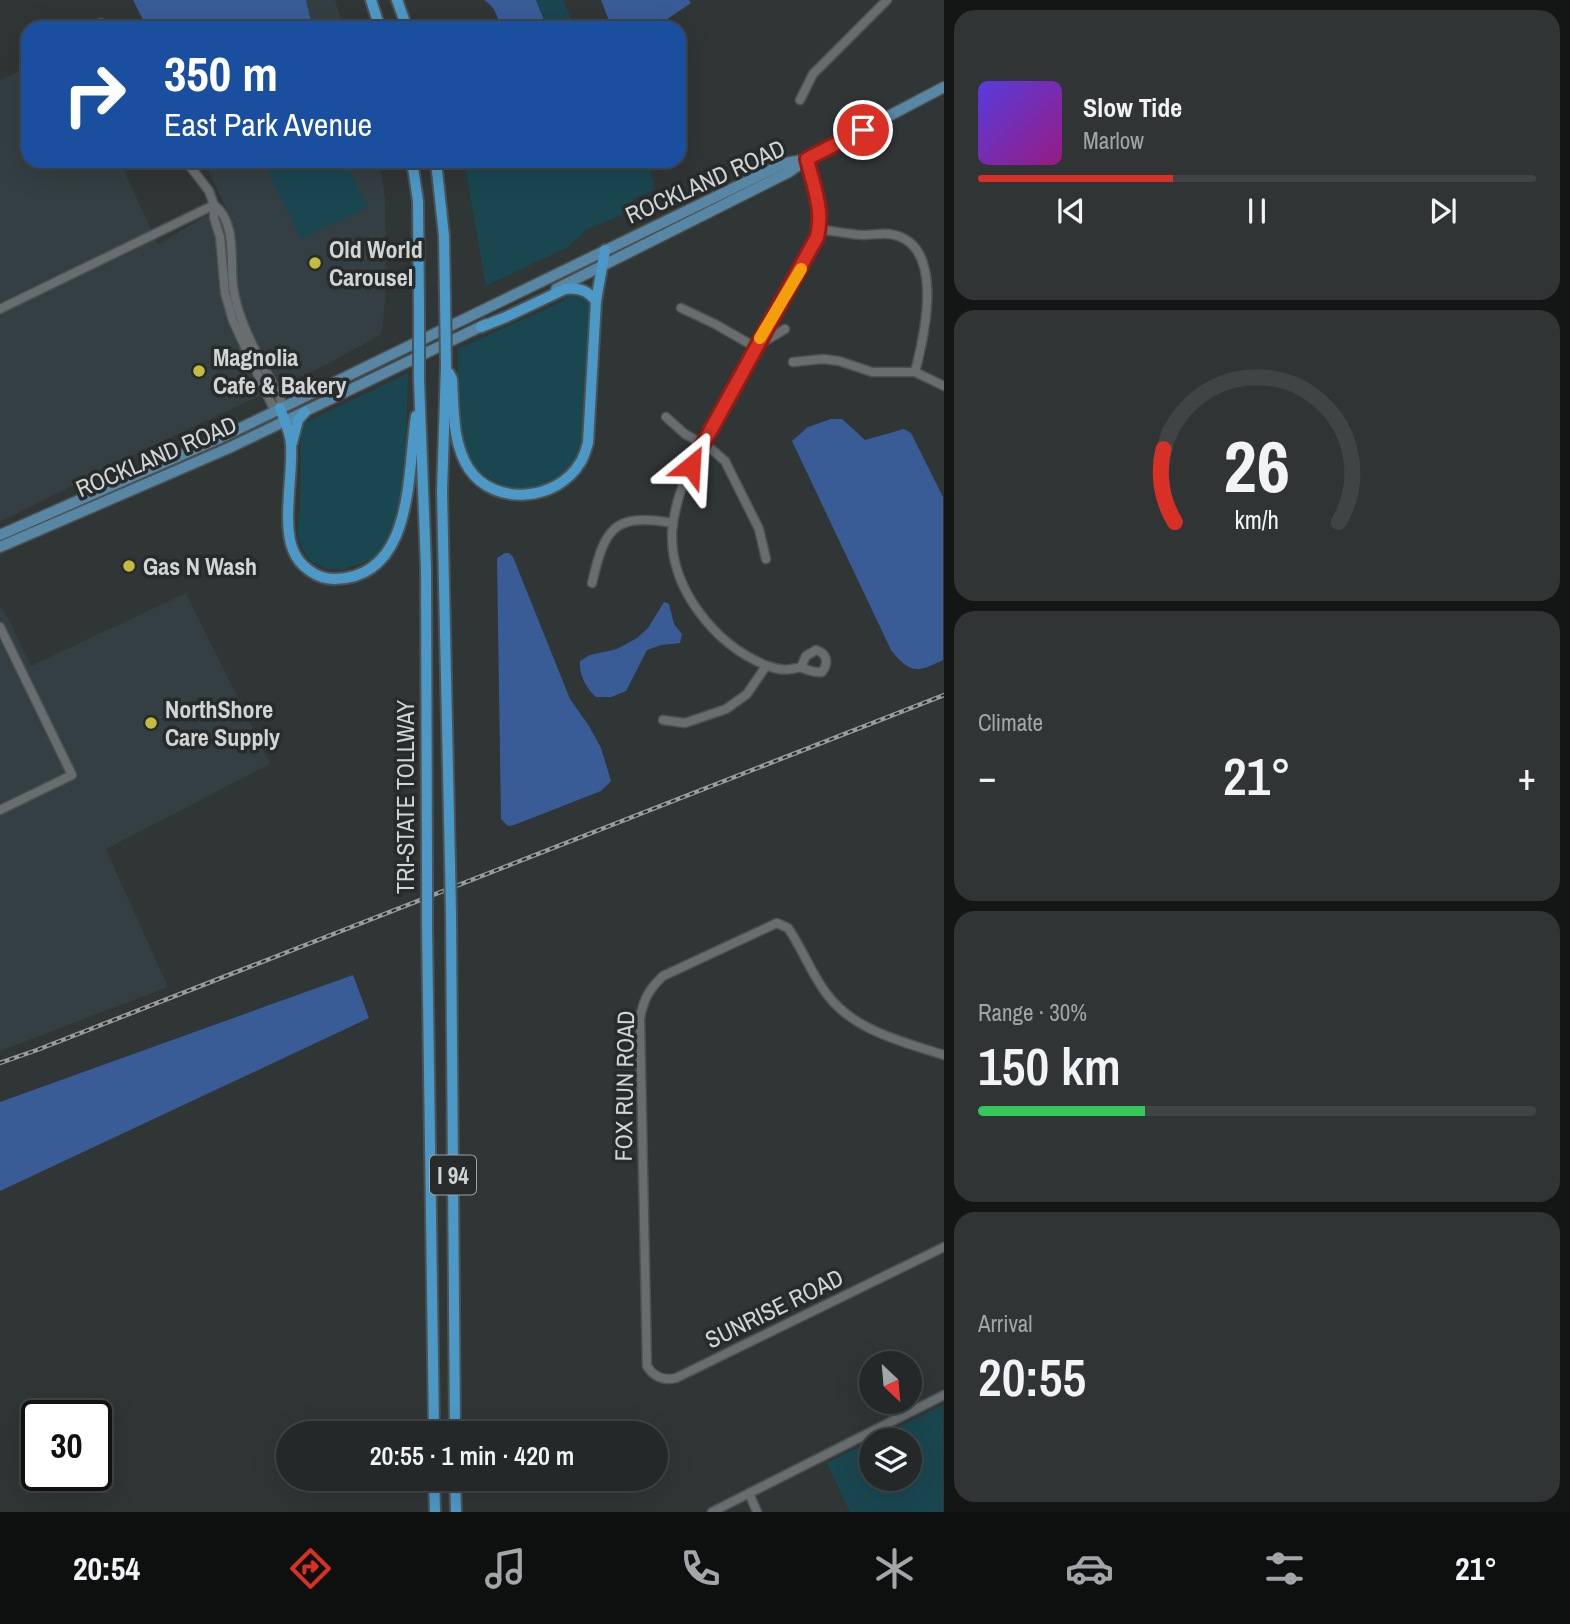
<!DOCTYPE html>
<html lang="en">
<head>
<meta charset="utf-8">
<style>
	:root { --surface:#242828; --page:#303434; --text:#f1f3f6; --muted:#a3a6a8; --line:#414445; --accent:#d93025 }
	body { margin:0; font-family:"Archivo Narrow",sans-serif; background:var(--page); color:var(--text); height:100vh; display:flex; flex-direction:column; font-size:26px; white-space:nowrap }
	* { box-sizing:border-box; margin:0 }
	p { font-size:23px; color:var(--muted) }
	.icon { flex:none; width:38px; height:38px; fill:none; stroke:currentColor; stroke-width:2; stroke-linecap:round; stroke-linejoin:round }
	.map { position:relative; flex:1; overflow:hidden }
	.side { display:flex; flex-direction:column; gap:10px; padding:10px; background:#141616; width:626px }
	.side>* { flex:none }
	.hud { position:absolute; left:21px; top:21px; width:665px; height:147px; border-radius:21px; box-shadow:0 7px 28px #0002,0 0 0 2px var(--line); background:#1a4fa0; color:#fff; overflow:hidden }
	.needle { width:46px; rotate:154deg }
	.controls { position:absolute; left:859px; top:1351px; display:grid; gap:14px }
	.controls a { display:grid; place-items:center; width:63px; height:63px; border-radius:50%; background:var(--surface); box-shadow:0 7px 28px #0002,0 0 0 2px var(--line); font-size:35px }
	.speed { position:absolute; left:21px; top:1400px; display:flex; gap:14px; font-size:35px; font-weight:700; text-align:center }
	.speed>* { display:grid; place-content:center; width:91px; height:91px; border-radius:50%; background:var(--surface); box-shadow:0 7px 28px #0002,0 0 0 2px var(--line); line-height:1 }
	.speed .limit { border:4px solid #111; border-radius:10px; background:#fff; color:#111 }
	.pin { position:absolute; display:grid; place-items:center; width:60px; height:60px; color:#fff; margin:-30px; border:4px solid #fff; border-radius:50%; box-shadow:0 2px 7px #0007 }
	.me { position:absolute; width:77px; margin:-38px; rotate:27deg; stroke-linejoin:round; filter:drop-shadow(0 0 5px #0008) }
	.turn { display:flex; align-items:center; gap:24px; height:147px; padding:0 28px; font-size:32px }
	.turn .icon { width:91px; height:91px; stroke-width:2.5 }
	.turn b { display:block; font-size:49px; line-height:60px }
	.big { font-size:52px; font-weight:600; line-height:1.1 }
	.side .widget { flex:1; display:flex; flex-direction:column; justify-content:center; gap:10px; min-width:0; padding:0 24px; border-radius:21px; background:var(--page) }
	.side .dial { align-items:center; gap:0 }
	.dial svg { height:182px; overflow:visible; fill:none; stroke:var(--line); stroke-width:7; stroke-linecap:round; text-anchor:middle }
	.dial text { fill:var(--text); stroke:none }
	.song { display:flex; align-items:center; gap:21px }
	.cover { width:84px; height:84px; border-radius:10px; background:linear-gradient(135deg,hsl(250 70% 55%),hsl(310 70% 35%)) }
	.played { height:7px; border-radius:4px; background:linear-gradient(90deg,var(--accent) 35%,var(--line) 35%) }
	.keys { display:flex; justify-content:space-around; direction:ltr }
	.heat { display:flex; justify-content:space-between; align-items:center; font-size:38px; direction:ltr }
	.charge { height:10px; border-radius:5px; background:linear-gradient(90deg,#34c759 30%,var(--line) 0) }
	.trip { position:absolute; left:276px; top:1421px; width:392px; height:70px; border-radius:35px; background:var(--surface); box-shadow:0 7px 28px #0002,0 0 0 2px var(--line); font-weight:600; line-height:70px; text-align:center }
	.tabs { display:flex; height:112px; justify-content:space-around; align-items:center; background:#0e1010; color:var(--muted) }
	.tabs .icon { width:49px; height:49px }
	.tabs .selected { color:var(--accent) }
	.tabs b { font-size:32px; color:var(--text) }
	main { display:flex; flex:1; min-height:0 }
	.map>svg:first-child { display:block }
</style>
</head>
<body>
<main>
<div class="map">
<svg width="944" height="1512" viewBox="0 0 944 1512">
	<rect width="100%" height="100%" fill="#303536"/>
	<g fill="#333f42">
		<path d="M306,0h29l9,28h-29l-4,-7z"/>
		<path d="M28,67v94h92l38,84 42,-26 26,-11 -22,-47h175l6,36 1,93 -4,44 -56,31 -174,81 -152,76v-442z"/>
		<path d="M186,593l84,171 -164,85 62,138 -168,64v-444l8,11 23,48z"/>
	</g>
	<g fill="#1a4650">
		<path d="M536,0h27l12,28h-28z"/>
		<path d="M263,161h82l23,46 -67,32z"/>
		<path d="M464,161h184l7,28 -22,10 -3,12 -44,19 -18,17 -82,39z"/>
		<path d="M581,293l6,5 8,15 -10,131c-13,38 -35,40 -70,52 -11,-6 -24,-12 -34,-19 -28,-23 -23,-95 -23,-128l99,-45 14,-10z"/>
		<path d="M408,373l-2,77 -6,55 -6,30 -18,23 -32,11h-16l-17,-7 -9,-13 -5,-16 3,-28 1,-80z"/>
		<path d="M943,1405v107h-93l-23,-49 44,-22 1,38h38v-39h-37z"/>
	</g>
	<g fill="#395c97">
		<path d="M133,0h173l5,21 4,7h-168z"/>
		<path d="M484,0h52l11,28h-47c-2,-12 -5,-21 -16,-28z"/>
		<path d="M601,0h88l2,3 -34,23 -39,2 -9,-7z"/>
		<path d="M831,419h11l23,21 39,-11 7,4 32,64v163c-26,13 -33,14 -52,-10l-99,-209 16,-14z"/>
		<path d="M505,553h4l4,4 57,142 19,27 12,22 10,33 -10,10 -87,34 -6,1 -7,-7 -4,-261z"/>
		<path d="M664,602l5,2 5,20 8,10 -2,9 -19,2 -14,5 -21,41 -15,6h-15c-10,-9 -17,-22 -16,-36l10,-6 27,-6 20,-11 11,-10z"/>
		<path d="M353,975l16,43 -369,173v-89z"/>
	</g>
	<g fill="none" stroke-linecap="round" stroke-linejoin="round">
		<defs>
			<g id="minor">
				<path d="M101,23l3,5"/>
				<path d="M800,100l13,-26 74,-74"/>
				<path d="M214,205c23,17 16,56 19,81 5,40 31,79 48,114l-1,8 -8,-3 -39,-84 -8,-28 -5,-56 -6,-19z"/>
				<path d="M819,229c14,2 29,5 43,6 9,0 18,-2 27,-1 55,7 38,92 26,138"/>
				<path d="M681,308l34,16 40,23 30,-18"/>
				<path d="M0,309l214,-104 -5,-14 -23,-30"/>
				<path d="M793,362l30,-3 16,2 33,11h43l29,14"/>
				<path d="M666,417l19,17 25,14 15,13 34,68 7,30"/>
				<path d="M592,583c13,-56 22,-70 81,-60"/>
				<path d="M0,627l72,148 -72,35"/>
				<path d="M801,667l5,-11 10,-6c11,3 13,13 6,22 -10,1 -12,-2 -20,-4 -2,-1 -9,1 -11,1 -8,2 -18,-1 -26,-4 -50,-21 -95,-76 -93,-133 2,-24 9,-45 19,-66l126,-229c7,-28 -4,-51 -10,-78"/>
				<path d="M663,720l22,3 41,-14 21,-15 19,-28"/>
				<path d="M944,1055c-41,-13 -92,-25 -118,-62 -15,-20 -24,-45 -38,-65l-11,-5 -114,53c-14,13 -20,24 -23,43l7,347c7,11 16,15 29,12l268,-131"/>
				<path d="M749,1493l8,19"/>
				<path d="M712,1512l232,-117"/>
			</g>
			<g id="major">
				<path d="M556,289l233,-117 18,-13 137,-72"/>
				<path d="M0,535l218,-96 567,-276 18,-3"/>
				<path d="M0,547l229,-99 257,-124"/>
			</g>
			<g id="highway">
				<path d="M371,0l9,28"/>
				<path d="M397,0l10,28"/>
				<path d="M412,161l6,40 1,107"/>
				<path d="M436,161l8,75 1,59"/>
				<path d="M481,327l25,-10 59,-28c13,-2 23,1 31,12"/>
				<path d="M446,367l-4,124 8,373"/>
				<path d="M449,373l3,6c2,30 0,64 17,90 26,38 88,32 111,-6 4,-6 6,-14 8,-20l8,-142 9,-51"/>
				<path d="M419,380l7,187 1,306"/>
				<path d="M280,408c4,12 10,23 11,36 2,30 -9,80 2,106 6,16 24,29 41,29 81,-1 73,-107 82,-163"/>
				<path d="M292,443l6,-23 7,-8"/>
				<path d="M451,916l4,517"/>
				<path d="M427,926l7,507"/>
				<path d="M434,1479l1,33"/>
				<path d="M455,1479l1,33"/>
			</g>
		</defs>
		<use href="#minor" stroke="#4c5151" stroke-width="11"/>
		<use href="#major" stroke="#4c5151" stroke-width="13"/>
		<use href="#highway" stroke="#4c5151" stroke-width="14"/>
		<use href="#minor" stroke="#686d6f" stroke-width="8"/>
		<use href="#major" stroke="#5787a4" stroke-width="10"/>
		<use href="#highway" stroke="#4c99c7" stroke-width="10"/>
		<defs>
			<path id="rail" d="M0,1063l37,-13 907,-355"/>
		</defs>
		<use href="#rail" stroke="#989c9c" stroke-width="4.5"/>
		<use href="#rail" stroke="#272b2c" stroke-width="2" stroke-dasharray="5" stroke-linecap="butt"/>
		<defs>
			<g id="highway-bridge">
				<path d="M445,295l1,72"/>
				<path d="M419,308v72"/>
				<path d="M450,864l1,52"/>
				<path d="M427,873v53"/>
			</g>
		</defs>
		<use href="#highway-bridge" stroke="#4c5151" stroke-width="14" stroke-linecap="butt"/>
		<use href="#highway-bridge" stroke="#4c99c7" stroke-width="10"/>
	</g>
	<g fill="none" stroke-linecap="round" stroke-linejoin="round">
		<defs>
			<path id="route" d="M691,466l126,-229c7,-28 -4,-51 -10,-78l56,-29"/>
		</defs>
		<use href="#route" stroke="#8d1f18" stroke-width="18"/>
		<use href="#route" stroke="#d93025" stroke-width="12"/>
		<path stroke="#f59e0b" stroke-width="12" d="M760,338l41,-69"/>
	</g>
	<g fill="#c5bc3d" stroke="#272b2c" stroke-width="2.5">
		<circle cx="315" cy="263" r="7"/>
		<circle cx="199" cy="371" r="7"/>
		<circle cx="129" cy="566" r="7"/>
		<circle cx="151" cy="723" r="7"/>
	</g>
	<g text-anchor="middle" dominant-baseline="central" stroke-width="7" stroke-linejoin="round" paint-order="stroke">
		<rect fill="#272b2c" stroke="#9fa2a2" stroke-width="2" x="430" y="1155.5" width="46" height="39" rx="5"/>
		<g font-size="23" font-weight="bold" fill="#d2d5d5">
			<text x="453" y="1175">I 94</text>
		</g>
		<g font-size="24" fill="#d2d5d5" stroke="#272b2c">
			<text transform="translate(705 181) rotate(-24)">ROCKLAND ROAD</text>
			<text transform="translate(156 456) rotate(-23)">ROCKLAND ROAD</text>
			<text transform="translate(405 797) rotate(-90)">TRI-STATE TOLLWAY</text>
			<text transform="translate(624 1086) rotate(-89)">FOX RUN ROAD</text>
			<text transform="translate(774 1308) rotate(-26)">SUNRISE ROAD</text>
		</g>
		<g font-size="24" font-weight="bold" fill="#d2d5d5" stroke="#272b2c" text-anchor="start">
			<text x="329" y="249">Old World<tspan x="329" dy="28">Carousel</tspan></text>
			<text x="213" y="357">Magnolia<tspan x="213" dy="28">Cafe &amp; Bakery</tspan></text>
			<text x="143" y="566">Gas N Wash</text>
			<text x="165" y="709">NorthShore<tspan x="165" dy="28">Care Supply</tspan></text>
		</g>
	</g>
</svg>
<div class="controls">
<a><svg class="needle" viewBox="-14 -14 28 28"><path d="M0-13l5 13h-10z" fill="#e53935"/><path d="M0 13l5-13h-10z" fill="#a3a6a8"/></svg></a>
<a><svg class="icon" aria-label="layers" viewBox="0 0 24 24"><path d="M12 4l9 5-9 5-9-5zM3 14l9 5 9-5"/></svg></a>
</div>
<div class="speed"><div class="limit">30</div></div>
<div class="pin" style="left:863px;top:130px;background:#d93025"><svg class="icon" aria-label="arrive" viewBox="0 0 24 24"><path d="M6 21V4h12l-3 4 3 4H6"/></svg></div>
<svg class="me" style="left:691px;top:466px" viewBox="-20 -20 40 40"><path d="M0-17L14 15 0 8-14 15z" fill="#d93025" stroke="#fff" stroke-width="4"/></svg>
<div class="trip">20:55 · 1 min · 420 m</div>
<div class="hud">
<div class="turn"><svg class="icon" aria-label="right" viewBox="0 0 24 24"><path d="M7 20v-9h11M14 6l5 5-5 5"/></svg><div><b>350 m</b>East Park Avenue</div></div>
</div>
</div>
<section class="side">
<div class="widget">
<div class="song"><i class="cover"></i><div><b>Slow Tide</b><p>Marlow</p></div></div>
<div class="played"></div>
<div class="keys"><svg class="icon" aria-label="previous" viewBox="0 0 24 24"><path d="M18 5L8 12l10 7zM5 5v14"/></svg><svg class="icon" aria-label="pause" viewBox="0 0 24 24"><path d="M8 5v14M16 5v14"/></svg><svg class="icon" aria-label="next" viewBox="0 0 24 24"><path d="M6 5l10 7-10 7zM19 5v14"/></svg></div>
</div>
<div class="widget dial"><svg viewBox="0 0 100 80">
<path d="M14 69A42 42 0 1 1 86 69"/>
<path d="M14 69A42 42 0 0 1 9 37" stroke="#d93025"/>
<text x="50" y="56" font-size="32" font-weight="700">26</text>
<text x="50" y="72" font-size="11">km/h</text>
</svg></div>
<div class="widget"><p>Climate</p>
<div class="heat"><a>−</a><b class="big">21°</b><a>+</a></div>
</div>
<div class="widget"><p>Range · 30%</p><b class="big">150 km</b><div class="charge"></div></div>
<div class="widget"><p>Arrival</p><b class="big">20:55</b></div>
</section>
</main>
<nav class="tabs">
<b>20:54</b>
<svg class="icon selected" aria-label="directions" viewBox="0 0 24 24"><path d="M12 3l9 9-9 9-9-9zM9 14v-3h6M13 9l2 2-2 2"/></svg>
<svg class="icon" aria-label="music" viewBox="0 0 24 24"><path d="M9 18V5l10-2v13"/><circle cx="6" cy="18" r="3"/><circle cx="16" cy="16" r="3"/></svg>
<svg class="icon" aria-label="phone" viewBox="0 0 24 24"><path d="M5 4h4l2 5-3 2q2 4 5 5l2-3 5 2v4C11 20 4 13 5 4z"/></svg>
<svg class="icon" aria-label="climate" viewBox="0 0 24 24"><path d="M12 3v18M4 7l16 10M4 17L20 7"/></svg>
<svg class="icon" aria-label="car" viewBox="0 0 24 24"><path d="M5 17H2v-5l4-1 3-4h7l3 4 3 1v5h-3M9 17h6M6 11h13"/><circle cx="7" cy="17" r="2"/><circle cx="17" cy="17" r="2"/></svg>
<svg class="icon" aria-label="filters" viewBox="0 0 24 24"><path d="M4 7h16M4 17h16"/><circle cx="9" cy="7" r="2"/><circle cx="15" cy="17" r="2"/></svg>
<b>21°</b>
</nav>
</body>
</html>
